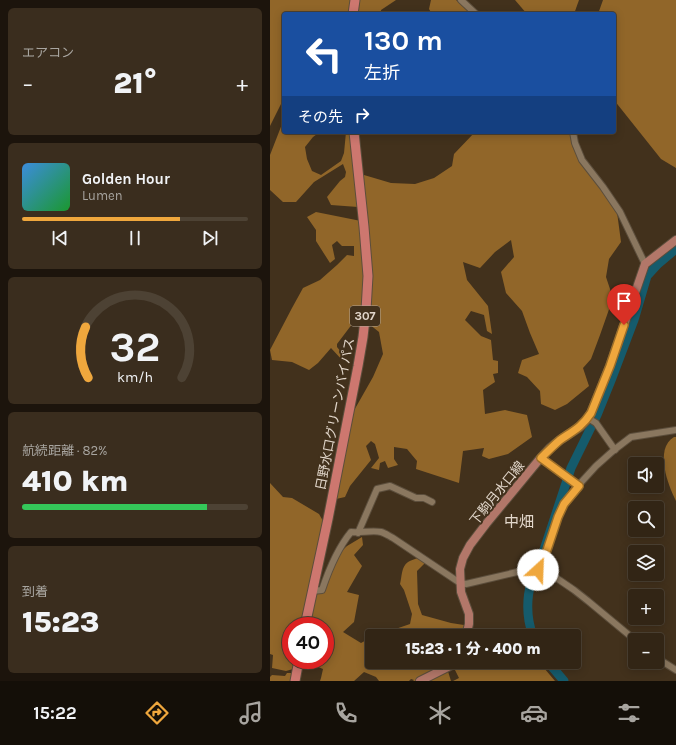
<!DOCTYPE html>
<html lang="ja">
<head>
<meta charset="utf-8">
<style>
	:root { --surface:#322515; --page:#3a2d1e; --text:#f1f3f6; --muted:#a8a5a0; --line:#4d4234; --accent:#efa73d }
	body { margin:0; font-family:Karla,"Noto Sans JP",sans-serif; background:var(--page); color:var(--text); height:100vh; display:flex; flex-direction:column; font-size:15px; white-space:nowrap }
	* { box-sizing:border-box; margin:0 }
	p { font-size:13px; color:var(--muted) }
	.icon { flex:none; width:22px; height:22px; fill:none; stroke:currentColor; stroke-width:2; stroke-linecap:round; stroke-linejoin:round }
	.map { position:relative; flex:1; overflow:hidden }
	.drawer { display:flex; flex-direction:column; gap:8px; padding:8px; background:#1c140c; width:270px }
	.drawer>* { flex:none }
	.hud { position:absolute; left:12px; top:12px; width:334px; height:122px; border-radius:4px; box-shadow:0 2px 10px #0003,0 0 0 1px var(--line); background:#1a4fa0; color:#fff; overflow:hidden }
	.tools { position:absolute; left:358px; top:457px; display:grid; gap:8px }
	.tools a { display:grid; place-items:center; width:36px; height:36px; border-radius:4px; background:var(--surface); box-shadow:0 2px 10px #0003,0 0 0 1px var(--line); font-size:20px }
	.speed { position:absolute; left:12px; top:617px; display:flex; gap:8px; font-size:20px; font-weight:700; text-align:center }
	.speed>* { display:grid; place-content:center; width:52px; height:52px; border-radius:50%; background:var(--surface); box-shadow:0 2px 10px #0003,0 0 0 1px var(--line); line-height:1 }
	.speed .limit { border:6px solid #d22; background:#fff; color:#111 }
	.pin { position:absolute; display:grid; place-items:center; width:34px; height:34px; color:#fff; margin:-41px -17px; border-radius:50% 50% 50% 0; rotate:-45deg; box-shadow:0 0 4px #0007 }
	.pin .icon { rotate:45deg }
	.me { position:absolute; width:44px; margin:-22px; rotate:25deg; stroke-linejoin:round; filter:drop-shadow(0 0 3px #0008) }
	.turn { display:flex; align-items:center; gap:14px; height:84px; padding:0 16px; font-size:18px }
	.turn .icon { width:52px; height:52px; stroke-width:2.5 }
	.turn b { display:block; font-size:28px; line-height:34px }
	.then { display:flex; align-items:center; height:38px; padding:0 16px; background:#0003; gap:8px; font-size:15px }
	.big { font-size:30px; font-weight:800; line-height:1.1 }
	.drawer .tile { flex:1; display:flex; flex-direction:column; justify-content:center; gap:6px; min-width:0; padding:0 14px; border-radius:6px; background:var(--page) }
	.drawer .dial { align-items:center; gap:0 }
	.dial svg { height:104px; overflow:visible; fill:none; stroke:var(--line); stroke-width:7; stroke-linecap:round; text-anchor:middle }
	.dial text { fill:var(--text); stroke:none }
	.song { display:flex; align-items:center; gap:12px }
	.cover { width:48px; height:48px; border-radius:6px; background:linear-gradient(135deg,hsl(210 70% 55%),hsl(130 70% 35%)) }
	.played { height:4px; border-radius:2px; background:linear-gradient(90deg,var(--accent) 70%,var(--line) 70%) }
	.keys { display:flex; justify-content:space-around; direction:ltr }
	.heat { display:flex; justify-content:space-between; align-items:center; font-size:22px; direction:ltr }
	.charge { height:6px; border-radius:3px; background:linear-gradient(90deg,#34c759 82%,var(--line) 0) }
	.trip { position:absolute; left:95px; top:629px; width:216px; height:40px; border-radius:4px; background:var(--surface); box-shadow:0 2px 10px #0003,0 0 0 1px var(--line); font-weight:800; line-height:40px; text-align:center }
	.menu { display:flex; height:64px; justify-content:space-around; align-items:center; background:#140f08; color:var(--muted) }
	.menu .icon { width:28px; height:28px }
	.menu .current { color:var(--accent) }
	.menu b { font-size:18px; color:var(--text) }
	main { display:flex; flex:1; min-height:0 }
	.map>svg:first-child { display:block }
</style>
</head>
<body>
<main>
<section class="drawer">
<div class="tile"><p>エアコン</p>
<div class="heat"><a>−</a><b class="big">21°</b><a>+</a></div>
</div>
<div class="tile">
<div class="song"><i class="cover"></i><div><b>Golden Hour</b><p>Lumen</p></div></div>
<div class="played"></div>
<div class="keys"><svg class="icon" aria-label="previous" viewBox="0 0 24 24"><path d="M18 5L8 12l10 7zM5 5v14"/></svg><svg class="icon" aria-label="pause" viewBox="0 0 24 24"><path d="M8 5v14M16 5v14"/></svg><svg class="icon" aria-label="next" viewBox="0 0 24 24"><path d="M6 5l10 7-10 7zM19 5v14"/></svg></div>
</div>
<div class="tile dial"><svg viewBox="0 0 100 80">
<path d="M14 69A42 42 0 1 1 86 69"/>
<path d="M14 69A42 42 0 0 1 12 30" stroke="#efa73d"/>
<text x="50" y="56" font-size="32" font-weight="700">32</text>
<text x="50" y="72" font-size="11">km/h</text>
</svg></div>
<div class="tile"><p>航続距離 · 82%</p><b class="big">410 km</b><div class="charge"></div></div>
<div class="tile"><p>到着</p><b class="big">15:23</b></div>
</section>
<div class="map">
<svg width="406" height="681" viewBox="0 0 406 681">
	<rect width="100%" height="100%" fill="#42311c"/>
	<g fill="#916629">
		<path d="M0,0h82l-1,14h-67v84l-14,28z"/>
		<path d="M89,0h37l-15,10v4h-24z"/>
		<path d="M161,0h25l17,14h-41l-3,-5z"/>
		<path d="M245,0h64l-5,14h-47z"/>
		<path d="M333,0h73v168l-15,-9 -47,-59v-86h-16z"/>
		<path d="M14,119v13h36l-7,5 -8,10 2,12 5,12 9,4 20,-14 3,-8 2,-21h4l8,75 -27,-2 -4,-8 13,-16 5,-4 1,-5 -3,-8 -29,18 -18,20h-13l-13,-12v-35z"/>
		<path d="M205,132h95l3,16 44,64 4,30 -12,17 -3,18 7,21 -13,37 -9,24 -8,9 6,18 -22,18 -12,6 -14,-6 -1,-13 -13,-14 -9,-4 4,-13 17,-6 -9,-21 -8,-22 -16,-18 -5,-21 13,-15 -3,-17 -16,12 -15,16 -17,-6 4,18 21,26 4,28 -5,-3 -3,-16 -13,-4 -6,9 16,16 10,4 2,20 5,1v12l-5,1 2,8 -12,8 2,24 20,-4 22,5 5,22 -24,17 -19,5 -7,-3 2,-8 -21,3 -4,32 -43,-14 1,-8 -10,-12 -13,-2v12l4,6 -10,3 -3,-7 -5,2 -1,7 -8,-2 8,-10 -4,-14 -4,-3 -5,5 5,14 -21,26 -5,11 -9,2 16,-85 21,-37 10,-23 -4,-22 -10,-8 3,-39 -11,-107 3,-3 27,8 24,1 19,-6 18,-12 2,-12z"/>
		<path d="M46,212l45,9 3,63 -2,27 -25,33v3l8,10 -2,4 -12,-13 -13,15 -9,7 -17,-8 -20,-2 -2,-10 22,-42 11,-20 17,-8 17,-15 10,-10 7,1v-10h-12l-5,-5 -5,4 3,14 -5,4 -14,-22v-11l-9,-13z"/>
		<path d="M404,437h2v64c-8,-16 -22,-52 -2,-64z"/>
		<path d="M0,483l13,14 9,1 27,16 4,7 -22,105h-10v34h3l-1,9 -7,2 -14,-3 1,-13 -3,-1z"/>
		<path d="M92,537l1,8 -9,10 8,11 -15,26 12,3 -5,27 -11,10 18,11 11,-6v25h74v3l5,16h-38l1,-1 -3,-1 -2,2h-30l-3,-4 -12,-5 -10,9h-34l1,-3 2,-9 -14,-6 -2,-3h18v-34h-17l3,-23 14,-22 11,-25 11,-10z"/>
		<path d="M148,558l7,5 -8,8 1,33 4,11 29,8 13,2 -3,11h-86l35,-12 2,-10 -8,-24 -4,-6c2,-7 1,-17 8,-22 3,-2 7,-3 10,-4z"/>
		<path d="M206,662h47l3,1 2,-1h11l16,19h-102l6,-3 -6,-12 3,-1 14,5z"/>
		<path d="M17,673h5l-1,8h-21v-4l2,-2 13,1z"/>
	</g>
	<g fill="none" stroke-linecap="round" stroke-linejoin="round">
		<g stroke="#155b6c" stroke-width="9">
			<path d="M263,636c-10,-27 -5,-56 9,-80l29,-88 26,-53 15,-37 22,-58 13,-44 11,-12 18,-15"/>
			<path d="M278,662l16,19"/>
		</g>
		<defs>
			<g id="minor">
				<path d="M191,0l15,14"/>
				<path d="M303,132l2,11 7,17 21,27 17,25 25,52"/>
				<path d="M318,418l8,5 19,27"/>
				<path d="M271,458l38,28"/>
				<path d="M88,533l19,-44 13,-3 26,12h8l8,4"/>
				<path d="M270,571l18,-54 6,-13 11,-15 21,-23 18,-16 17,-13 45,-7"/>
				<path d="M42,591l10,-1c7,-21 15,-41 29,-58 10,1 22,-2 30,0 4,1 8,4 12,6l67,45 6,1 60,-14 12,1 7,1 10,5 19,13 14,11 47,39"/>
				<path d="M387,658l19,12"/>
			</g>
			<g id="major">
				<path d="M196,636l3,-12v-10l-8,-22 -1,-23 3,-11 7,-13 16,-21 52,-63 12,-13 10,-8 20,-13 7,-7 4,-7 19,-47 35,-102 31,-24"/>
				<path d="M150,681l30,-15 4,-4"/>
			</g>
			<g id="highway">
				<path d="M83,14l2,-14"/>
				<path d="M35,626l23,-107 30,-153 5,-29 3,-27 2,-34 -4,-49 -10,-95"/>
				<path d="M25,681l4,-21"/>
			</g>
		</defs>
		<use href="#minor" stroke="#5c4e3c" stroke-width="8"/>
		<use href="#major" stroke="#5c4e3c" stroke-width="10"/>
		<use href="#highway" stroke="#5c4e3c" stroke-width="11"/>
		<use href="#minor" stroke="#8a775f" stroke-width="6"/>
		<use href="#major" stroke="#b27769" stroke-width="8"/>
		<use href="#highway" stroke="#cd776f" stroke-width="9"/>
	</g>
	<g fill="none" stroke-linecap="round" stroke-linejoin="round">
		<defs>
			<path id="route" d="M268,570l2,1 18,-54 6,-13 15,-18 -38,-28c6,-6 12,-12 19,-18 13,-9 22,-13 31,-27l19,-47 14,-41"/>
		</defs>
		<use href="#route" stroke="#9b6d28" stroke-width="10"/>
		<use href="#route" stroke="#efa73d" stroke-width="7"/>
	</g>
	<g text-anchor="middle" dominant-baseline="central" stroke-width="4" stroke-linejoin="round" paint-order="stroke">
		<rect fill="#42311c" stroke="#b2a596" stroke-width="1" x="80" y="306" width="30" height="20" rx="3"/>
		<g font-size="12" font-weight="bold" fill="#e2d7cb">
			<text x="95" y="316">307</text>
		</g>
		<g font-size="13" fill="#e2d7cb" stroke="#42311c">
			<text transform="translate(65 414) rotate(-79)">日野水口グリーンバイパス</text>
			<text transform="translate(227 493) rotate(-51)">下駒月水口線</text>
		</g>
		<g font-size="15" fill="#e2d7cb" stroke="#42311c">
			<text x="249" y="522">中畑</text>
		</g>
	</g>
</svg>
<div class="tools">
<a><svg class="icon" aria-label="sound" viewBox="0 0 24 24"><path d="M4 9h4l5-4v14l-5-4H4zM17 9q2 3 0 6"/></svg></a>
<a><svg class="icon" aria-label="search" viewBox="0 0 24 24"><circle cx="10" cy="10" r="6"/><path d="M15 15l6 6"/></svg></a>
<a><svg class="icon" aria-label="layers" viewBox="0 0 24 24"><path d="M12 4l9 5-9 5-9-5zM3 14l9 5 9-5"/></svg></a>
<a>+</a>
<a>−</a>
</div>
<div class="speed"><div class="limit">40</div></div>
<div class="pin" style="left:354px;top:325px;background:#d93025"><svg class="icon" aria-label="arrive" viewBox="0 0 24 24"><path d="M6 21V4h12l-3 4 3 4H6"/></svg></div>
<svg class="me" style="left:268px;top:570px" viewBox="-20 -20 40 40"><circle r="19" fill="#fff"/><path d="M0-13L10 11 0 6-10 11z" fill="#efa73d"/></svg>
<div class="trip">15:23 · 1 分 · 400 m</div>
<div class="hud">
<div class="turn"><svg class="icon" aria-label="left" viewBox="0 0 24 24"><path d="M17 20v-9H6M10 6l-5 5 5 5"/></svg><div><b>130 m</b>左折</div></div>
<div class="then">その先<svg class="icon" aria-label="right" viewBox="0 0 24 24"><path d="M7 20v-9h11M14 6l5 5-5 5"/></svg></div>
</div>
</div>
</main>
<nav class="menu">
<b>15:22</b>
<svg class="icon current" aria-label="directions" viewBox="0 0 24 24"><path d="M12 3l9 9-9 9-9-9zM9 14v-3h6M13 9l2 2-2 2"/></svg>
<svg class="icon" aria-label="music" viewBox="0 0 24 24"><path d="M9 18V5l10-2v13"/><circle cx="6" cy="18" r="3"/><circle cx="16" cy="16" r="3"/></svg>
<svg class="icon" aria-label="phone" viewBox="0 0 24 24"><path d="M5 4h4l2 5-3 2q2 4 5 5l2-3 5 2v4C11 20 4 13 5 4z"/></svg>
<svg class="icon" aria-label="climate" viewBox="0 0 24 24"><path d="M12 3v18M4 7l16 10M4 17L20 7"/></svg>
<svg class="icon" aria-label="car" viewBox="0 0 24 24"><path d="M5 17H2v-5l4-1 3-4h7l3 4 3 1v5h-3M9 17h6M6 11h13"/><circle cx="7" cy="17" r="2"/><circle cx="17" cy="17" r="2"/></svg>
<svg class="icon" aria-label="filters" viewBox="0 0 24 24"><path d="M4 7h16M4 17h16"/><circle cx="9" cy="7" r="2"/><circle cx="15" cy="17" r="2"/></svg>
</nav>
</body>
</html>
